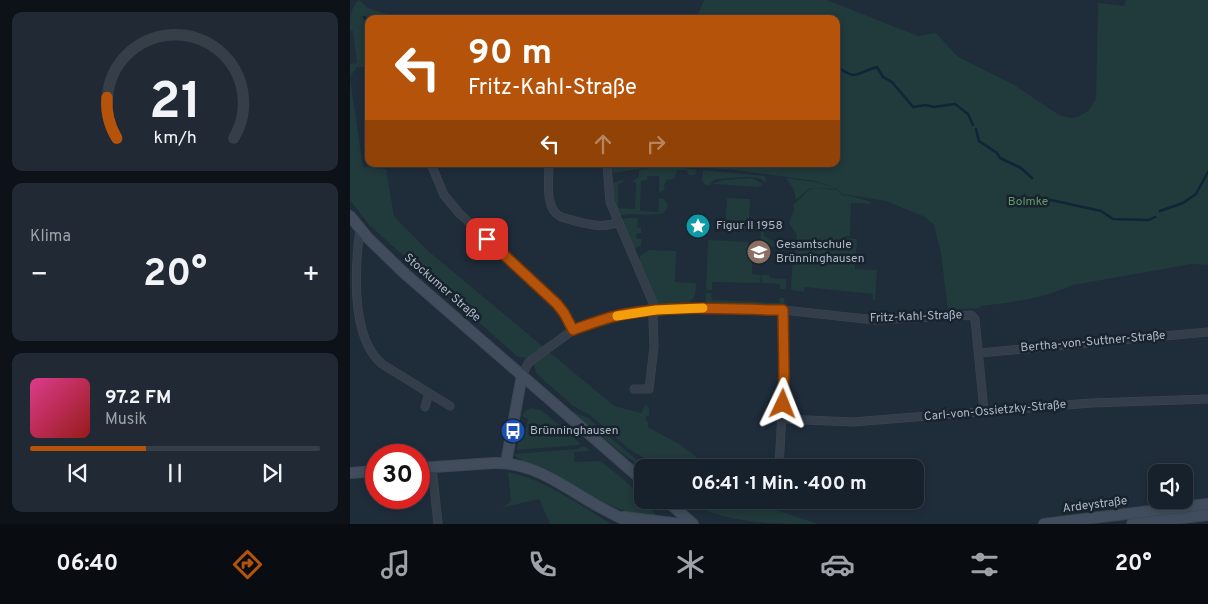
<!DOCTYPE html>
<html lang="de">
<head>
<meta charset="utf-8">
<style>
	:root { --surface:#17212c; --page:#202934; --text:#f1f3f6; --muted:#9ea3a9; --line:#363e48; --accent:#b45309 }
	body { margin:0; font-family:Overpass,sans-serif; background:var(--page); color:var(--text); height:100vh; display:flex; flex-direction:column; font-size:19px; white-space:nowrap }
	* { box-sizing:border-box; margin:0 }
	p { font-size:16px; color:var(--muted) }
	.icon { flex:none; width:28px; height:28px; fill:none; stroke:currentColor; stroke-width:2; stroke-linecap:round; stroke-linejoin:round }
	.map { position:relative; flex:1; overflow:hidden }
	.sheet { display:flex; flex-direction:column; gap:12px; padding:12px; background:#0d1218; width:350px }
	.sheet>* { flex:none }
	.top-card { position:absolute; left:15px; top:15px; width:475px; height:152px; border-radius:10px; box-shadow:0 2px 8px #0003,0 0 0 1px var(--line); background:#b45309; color:#fff; overflow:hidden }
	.fabs { position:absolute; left:798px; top:464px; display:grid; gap:10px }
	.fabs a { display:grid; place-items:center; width:45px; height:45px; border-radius:10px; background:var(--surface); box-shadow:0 2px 8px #0003,0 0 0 1px var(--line); font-size:25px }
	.speed { position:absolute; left:15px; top:444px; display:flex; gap:10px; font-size:25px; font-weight:700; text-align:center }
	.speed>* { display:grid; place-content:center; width:65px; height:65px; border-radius:50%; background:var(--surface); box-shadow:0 2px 8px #0003,0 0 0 1px var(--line); line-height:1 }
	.speed .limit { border:8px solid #d22; background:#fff; color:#111 }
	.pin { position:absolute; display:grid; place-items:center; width:42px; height:42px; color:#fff; margin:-21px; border-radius:10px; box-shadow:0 2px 8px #0006 }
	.me { position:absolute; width:55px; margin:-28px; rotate:2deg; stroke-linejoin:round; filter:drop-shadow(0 0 4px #0008) }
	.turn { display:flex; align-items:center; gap:18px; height:105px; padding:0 20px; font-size:22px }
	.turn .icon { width:65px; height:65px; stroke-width:2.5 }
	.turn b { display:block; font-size:35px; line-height:42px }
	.lanes { display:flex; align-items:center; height:48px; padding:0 20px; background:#0003; justify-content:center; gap:25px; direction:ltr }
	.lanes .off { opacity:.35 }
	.big { font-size:38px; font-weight:700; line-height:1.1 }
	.sheet .tile { flex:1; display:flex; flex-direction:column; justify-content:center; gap:8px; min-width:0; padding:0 18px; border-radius:10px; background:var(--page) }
	.sheet .dial { align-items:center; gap:0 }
	.dial svg { height:130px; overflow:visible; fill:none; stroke:var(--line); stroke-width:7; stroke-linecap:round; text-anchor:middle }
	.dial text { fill:var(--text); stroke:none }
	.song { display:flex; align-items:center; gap:15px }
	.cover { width:60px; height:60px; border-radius:8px; background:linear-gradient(135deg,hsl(330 70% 55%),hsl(0 70% 35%)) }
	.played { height:5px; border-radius:2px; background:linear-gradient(90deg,var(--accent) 40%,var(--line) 40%) }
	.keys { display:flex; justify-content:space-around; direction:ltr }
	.heat { display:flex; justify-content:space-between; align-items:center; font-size:28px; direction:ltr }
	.trip { position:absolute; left:284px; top:459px; width:290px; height:50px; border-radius:10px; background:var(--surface); box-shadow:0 2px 8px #0003,0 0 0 1px var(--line); font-weight:700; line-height:50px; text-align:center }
	.tab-bar { display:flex; height:80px; justify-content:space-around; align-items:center; background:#090d12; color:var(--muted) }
	.tab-bar .icon { width:35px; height:35px }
	.tab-bar .current { color:var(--accent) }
	.tab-bar b { font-size:22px; color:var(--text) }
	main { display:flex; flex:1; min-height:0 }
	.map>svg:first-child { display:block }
</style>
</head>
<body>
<main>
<section class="sheet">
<div class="tile dial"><svg viewBox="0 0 100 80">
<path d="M14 69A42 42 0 1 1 86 69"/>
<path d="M14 69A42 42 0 0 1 8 44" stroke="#b45309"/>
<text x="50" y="56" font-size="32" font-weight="700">21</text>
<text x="50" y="72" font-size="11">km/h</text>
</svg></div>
<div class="tile"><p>Klima</p>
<div class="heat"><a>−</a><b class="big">20°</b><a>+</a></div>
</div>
<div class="tile">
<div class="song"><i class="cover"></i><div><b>97.2 FM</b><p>Musik</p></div></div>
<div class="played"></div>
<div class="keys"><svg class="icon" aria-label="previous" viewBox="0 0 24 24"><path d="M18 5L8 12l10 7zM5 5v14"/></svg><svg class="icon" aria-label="pause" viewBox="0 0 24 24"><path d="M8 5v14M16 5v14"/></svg><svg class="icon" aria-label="next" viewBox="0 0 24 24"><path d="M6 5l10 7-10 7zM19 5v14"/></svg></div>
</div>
</section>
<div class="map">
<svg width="858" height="524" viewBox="0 0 858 524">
	<rect width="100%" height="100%" fill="#1f2c3a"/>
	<g fill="#213a3b">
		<path d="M9,0l9,8 37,11h-36v48h-12l-7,10v-13l7,-1 -4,-32 -3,-1c0,-11 0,-23 9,-30z"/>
		<path d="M354,0h123l91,36 18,-3 22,24 56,28 45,30 12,3 7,-1 11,-7 7,-11 2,-96 26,3 2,-6h82v265l-16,-1 -119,21c-32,14 -59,17 -93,21v2l-32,2 -7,-56 -7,-29 -9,-8 -39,-16 -44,-7 -5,-5 -27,-1 -14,12 -2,-10 -8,-12 29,4 22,6 -22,-7 -79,-11 -58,-4 -3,1 22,3 -2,5h-6l-3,-5h-9l-3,9 -7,1 -3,5 1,5 -6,3v-17h-12v4l-6,1 -1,30 18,1 1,-14c5,0 7,3 9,8l-4,7c-12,4 -31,-1 -45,3l-6,-15 -1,-18 10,-3 2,2 -6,2v24l17,1 1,-27h-5l8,-5v-7l20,-4 -47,7 1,-9h223v-145h-140z"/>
		<path d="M0,78l13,89 23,2 8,47 33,34 187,156 28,7 3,-9 4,4v8h-3v5h2v6l33,18 28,22h-57l-4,-7 -18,-10 -40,-35 -17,-9 -37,-33 -2,-8 -7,-7 -9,-1 -148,-131 -20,-26z"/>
		<path d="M353,170l62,6 1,6h-1l-6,-4 -13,-1 -30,2 -5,4 -1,3 -6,-2 -2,-4z"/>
		<path d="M401,178l12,6 -6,3 -43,-3c6,-5 28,-5 37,-6z"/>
		<path d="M465,188l22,2 5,5 9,1 20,6v2l-20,-1 -1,33h-4l-1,2 12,1 -2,30 22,1 -2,30h-2v-6l-68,-7 -1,5 -13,-2 2,-38 3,-1 1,-16 -8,-12 5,-13 -1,-5 17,-16z"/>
		<path d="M377,198l23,1 -1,30 -24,-1z"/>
		<path d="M277,218h11l-1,9 4,1v5h-4l-1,5 6,1 -1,7 -8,3 -12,-29z"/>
		<path d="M411,231h2l1,5 19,11v2l-22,-5z"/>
		<path d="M358,240l41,2 -1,15h4v17l9,1 -1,8 -48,-1v8h-5l-1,-2z"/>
		<path d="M299,250l27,1 -1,31 21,1c0,3 0,9 -1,12 -5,13 -27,10 -37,10l-18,-41v-8z"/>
		<path d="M412,275h7l1,3 16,1v10h-6v-5l-18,-1z"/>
		<path d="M357,293h4l1,7 67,3 1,-5h4l1,8 -80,-3 1,-9z"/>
		<path d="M181,408l10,2 5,4 33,28v3l-62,5 3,-22h6l2,-9 -6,-3 3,-5z"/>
		<path d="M221,411l17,7 57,49 -3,1 -29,-22z"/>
		<path d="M234,446l6,5 -16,1v10l27,-1 29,24 30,34c-22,-4 -42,-9 -62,-19 -18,-10 -35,-22 -53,-32 -9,-4 -24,-5 -31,-14l63,-5z"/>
		<path d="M158,472c38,8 70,32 103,52h-61l-11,-25 -38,9 8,-5 2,-3z"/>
		<path d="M336,500h67l8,5 57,19c-45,0 -95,0 -132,-24z"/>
	</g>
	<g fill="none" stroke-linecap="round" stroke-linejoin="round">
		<g stroke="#122437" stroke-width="2.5">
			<path d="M14,17l5,5"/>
			<path d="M486,66c23,16 18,7 41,1l6,10 9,5 21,25 13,-2 8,2 21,-3 13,10 5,11"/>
			<path d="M626,129l3,12 18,12 3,5 21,10 11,10"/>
			<path d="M701,200l50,11 12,8 36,1 6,-3"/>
			<path d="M810,211l23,-8 13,-9 12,-22"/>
		</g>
		<defs>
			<g id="street">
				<path d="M81,164l13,31 15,18 98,91 7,9 9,17"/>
				<path d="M199,164c0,17 -5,44 12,53 19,5 39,13 58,5"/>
				<path d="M257,164l3,38 46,108 -3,7 1,30 -5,42h-15"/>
				<path d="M10,229c-5,38 -10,108 22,135l68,42"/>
				<path d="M629,353l229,-21"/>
				<path d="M172,375l7,-13 44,-32 33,-11 35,-7 61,-4 81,2 92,10 96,-5 4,4 9,92"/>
				<path d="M75,407l4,-14"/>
				<path d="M433,419l70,3 238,-19 117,-4"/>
				<path d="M82,467l6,57"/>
				<path d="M429,468l5,-94 -1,-64"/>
			</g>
			<g id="secondary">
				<path d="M0,216l18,22 35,34 239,208"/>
				<path d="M156,463l16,-88"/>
				<path d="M69,468l75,-5c38,-1 66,21 97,39 13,8 28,15 42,22"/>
				<path d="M0,473l26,-2"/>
				<path d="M316,500l27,24"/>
				<path d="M274,517l57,7"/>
				<path d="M694,524l164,-20"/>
				<path d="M782,524l76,-9"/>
			</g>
		</defs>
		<use href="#street" stroke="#3c4754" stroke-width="9"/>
		<use href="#secondary" stroke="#3c4754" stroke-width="12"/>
		<use href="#street" stroke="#333e4a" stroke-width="8"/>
		<use href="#secondary" stroke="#414d5d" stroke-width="10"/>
	</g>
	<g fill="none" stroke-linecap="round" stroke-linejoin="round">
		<defs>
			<path id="route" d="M137,239l70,65 7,9 9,17c17,-6 34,-13 52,-16 52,-10 106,-4 158,-4l1,64 -1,30"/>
		</defs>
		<use href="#route" stroke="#753606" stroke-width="12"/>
		<use href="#route" stroke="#b45309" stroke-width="9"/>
		<path stroke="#f59e0b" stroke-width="9" d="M267,316l39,-6 47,-2"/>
	</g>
	<defs>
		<symbol id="sight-disc" viewBox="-11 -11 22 22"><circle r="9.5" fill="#0f9aa8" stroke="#18232e"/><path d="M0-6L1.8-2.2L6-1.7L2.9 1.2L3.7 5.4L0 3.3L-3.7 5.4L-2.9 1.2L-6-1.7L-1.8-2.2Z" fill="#fff"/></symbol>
		<symbol id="school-disc" viewBox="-11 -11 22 22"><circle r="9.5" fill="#8d6e63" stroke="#18232e"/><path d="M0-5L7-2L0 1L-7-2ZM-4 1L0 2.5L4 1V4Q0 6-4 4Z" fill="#fff"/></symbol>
		<symbol id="bus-disc" viewBox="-11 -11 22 22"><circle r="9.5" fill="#1a4fb4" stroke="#18232e"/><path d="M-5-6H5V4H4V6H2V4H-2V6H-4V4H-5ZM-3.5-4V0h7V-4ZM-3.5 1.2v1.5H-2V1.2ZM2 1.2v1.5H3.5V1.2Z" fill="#fff"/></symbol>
	</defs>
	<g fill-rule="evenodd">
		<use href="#sight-disc" x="334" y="212" width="28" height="28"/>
		<use href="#school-disc" x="395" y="238" width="28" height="28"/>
		<use href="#bus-disc" x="149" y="417" width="28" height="28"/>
	</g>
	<g text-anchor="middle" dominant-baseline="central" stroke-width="5" stroke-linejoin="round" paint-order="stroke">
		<g font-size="12" fill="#63996c" stroke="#18232e">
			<text x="678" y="202">Bolmke</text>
		</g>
		<g font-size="12" fill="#adb9c7" stroke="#18232e" text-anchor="start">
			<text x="366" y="226">Figur II 1958</text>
			<text x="426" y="245">Gesamtschule<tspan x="426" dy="14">Brünninghausen</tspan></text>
			<text x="180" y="431">Brünninghausen</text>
		</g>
		<g font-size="12" fill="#adb9c7" stroke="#18232e">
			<text transform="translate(92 288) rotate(41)">Stockumer Straße</text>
			<text transform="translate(566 317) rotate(-2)">Fritz-Kahl-Straße</text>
			<text transform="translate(743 342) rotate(-5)">Bertha-von-Suttner-Straße</text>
			<text transform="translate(645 411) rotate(-5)">Carl-von-Ossietzky-Straße</text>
			<text transform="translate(745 505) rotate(-7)">Ardeystraße</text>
		</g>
	</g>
</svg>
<div class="fabs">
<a><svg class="icon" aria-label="sound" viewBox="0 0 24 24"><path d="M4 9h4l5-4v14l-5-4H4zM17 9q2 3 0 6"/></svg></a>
</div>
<div class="speed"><div class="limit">30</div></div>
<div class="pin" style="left:137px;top:239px;background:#d93025"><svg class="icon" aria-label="arrive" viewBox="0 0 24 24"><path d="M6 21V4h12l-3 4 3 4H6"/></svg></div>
<svg class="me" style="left:433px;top:404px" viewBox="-20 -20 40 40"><path d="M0-17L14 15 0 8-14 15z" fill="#b45309" stroke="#fff" stroke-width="4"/></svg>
<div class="trip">06:41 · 1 Min. · 400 m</div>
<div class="top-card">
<div class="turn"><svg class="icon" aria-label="left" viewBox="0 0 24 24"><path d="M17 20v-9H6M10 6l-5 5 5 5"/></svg><div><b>90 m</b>Fritz-Kahl-Straße</div></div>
<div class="lanes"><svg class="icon" aria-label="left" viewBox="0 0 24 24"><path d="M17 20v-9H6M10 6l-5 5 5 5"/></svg><svg class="icon off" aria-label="ahead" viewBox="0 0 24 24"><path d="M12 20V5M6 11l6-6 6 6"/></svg><svg class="icon off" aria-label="right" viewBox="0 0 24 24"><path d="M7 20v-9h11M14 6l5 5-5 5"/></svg></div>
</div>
</div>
</main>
<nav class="tab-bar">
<b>06:40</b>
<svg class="icon current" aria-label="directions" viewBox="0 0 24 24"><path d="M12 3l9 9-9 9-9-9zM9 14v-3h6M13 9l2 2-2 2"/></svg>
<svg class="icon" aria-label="music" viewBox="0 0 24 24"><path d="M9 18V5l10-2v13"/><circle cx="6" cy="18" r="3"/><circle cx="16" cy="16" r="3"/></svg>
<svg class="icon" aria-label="phone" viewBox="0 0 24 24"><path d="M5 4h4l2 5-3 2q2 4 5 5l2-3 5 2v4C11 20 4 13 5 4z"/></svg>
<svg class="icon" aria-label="climate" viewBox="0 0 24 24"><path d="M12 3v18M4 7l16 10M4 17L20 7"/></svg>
<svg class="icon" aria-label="car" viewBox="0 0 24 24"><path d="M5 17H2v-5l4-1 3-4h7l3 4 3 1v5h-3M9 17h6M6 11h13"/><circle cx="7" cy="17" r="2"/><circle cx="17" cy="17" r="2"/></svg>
<svg class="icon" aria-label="filters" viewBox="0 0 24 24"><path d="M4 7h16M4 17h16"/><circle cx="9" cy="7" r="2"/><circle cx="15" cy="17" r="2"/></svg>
<b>20°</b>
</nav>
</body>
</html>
